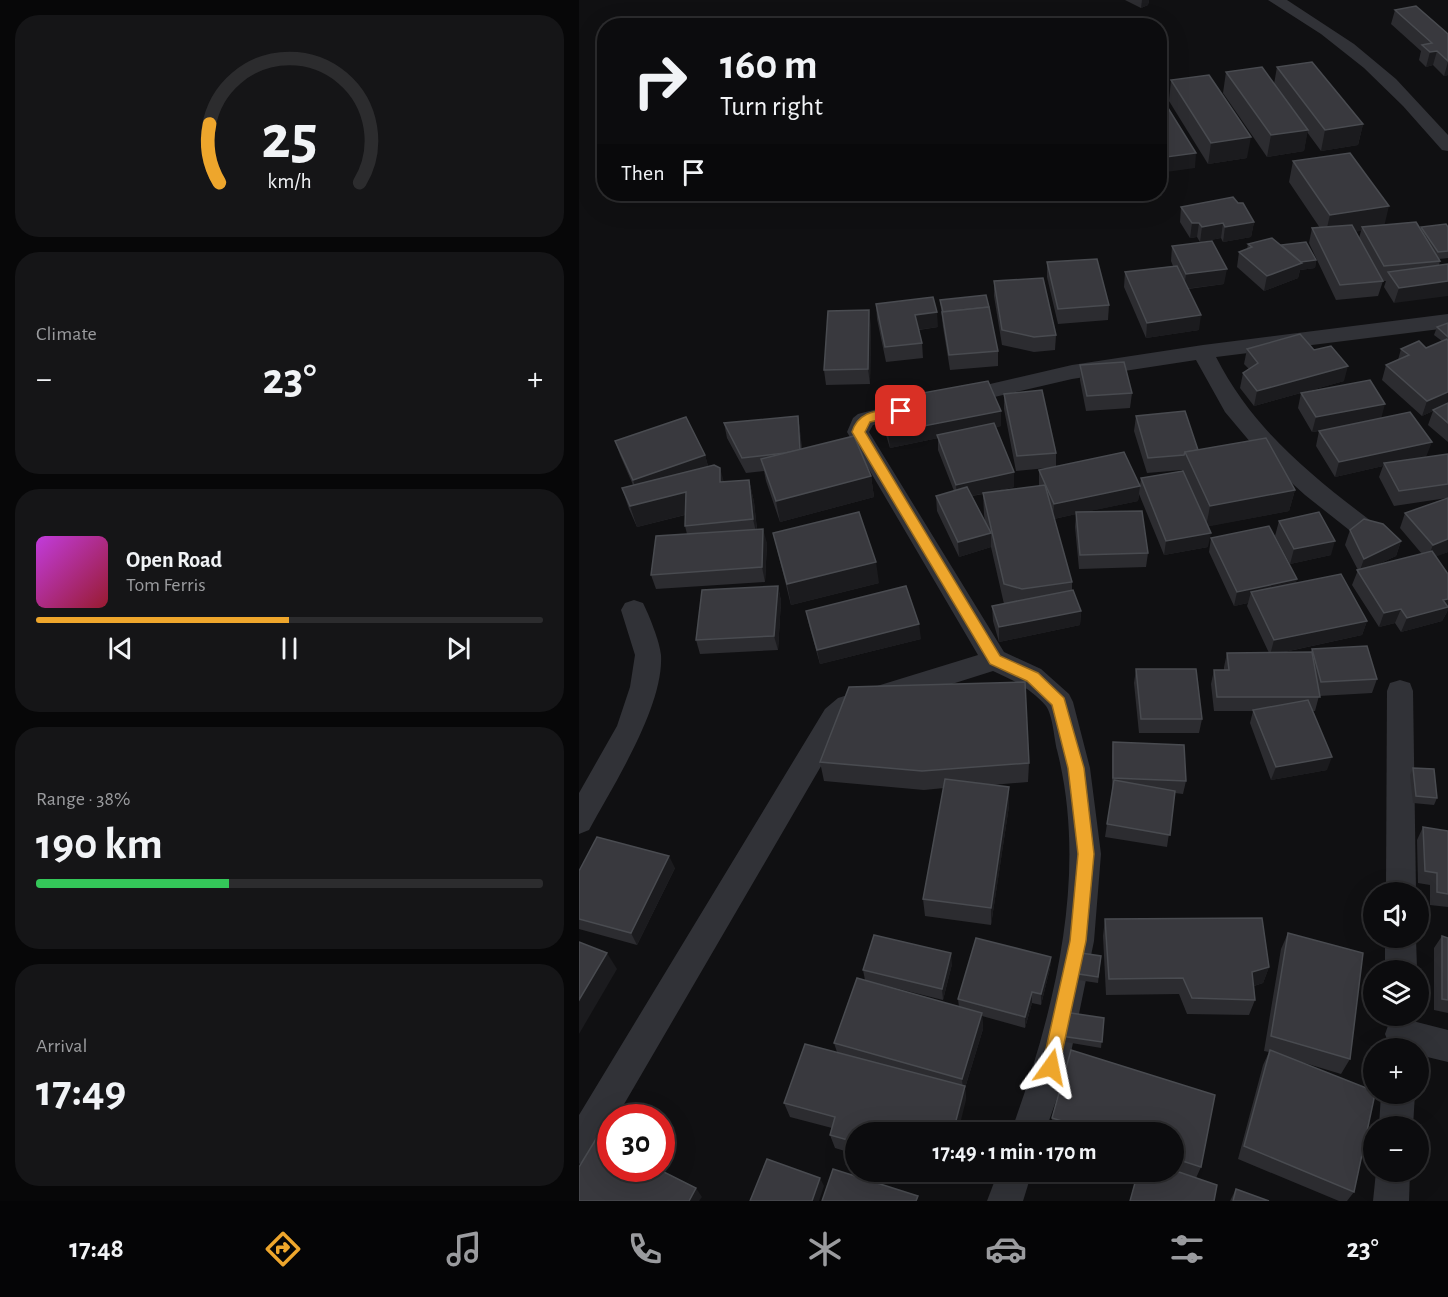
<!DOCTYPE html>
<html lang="en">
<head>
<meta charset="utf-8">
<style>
	:root { --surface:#0c0c0e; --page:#151517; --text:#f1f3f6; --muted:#9a9b9e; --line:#2c2c2e; --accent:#eea62c }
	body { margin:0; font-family:"Alegreya Sans",sans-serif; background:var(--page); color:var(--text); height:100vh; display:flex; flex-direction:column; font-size:22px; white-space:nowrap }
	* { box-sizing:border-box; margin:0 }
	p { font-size:20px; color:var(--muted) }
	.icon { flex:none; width:33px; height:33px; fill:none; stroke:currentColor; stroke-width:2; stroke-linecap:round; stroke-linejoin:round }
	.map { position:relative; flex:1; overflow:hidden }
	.side { display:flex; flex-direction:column; gap:15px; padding:15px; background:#070708; width:579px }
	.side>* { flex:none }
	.top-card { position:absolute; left:18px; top:18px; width:570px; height:183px; border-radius:24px; box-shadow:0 6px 24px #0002,0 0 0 2px var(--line); background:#0c0c0e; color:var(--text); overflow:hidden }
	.controls { position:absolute; left:784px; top:882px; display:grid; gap:12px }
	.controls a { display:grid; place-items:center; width:66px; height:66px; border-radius:50%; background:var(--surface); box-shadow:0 6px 24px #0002,0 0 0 2px var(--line); font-size:30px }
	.speed { position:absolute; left:18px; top:1104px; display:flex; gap:12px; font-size:30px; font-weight:700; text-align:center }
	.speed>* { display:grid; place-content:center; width:78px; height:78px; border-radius:50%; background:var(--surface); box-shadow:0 6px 24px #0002,0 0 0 2px var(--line); line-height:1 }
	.speed .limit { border:9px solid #d22; background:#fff; color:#111 }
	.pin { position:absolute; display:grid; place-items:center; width:51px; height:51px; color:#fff; margin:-26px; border-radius:12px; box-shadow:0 3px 9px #0006 }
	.me { position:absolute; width:66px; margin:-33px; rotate:12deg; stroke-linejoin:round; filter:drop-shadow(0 0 4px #0008) }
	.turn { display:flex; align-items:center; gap:21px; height:126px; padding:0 24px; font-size:27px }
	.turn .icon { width:78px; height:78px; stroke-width:2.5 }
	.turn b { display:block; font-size:42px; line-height:51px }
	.then { display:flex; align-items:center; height:57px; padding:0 24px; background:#0003; gap:12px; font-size:22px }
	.big { font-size:45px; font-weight:700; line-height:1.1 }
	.side .card { flex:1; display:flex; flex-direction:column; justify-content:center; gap:9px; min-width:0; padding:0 21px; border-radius:24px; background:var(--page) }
	.side .dial { align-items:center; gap:0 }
	.dial svg { height:156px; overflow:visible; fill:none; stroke:var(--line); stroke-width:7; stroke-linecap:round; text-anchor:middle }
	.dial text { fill:var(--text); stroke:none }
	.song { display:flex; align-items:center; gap:18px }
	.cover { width:72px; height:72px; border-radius:9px; background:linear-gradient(135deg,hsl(290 70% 55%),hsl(350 70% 35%)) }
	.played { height:6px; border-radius:3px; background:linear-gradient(90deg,var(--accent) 50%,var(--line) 50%) }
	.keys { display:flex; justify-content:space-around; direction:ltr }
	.heat { display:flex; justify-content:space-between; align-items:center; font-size:33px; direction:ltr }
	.charge { height:9px; border-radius:4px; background:linear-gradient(90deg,#34c759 38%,var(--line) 0) }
	.trip { position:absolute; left:266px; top:1122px; width:339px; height:60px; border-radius:30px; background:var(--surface); box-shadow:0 6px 24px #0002,0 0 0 2px var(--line); font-weight:700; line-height:60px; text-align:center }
	.tab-bar { display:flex; height:96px; justify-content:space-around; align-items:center; background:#050506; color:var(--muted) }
	.tab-bar .icon { width:42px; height:42px }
	.tab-bar .on { color:var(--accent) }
	.tab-bar b { font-size:27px; color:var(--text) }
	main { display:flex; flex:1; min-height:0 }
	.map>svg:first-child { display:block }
</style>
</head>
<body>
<main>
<section class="side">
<div class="card dial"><svg viewBox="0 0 100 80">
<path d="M14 69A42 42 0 1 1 86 69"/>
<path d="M14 69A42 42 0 0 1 9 39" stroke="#eea62c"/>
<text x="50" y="56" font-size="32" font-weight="700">25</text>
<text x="50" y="72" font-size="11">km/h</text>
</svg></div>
<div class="card"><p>Climate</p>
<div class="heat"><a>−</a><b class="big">23°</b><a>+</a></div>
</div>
<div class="card">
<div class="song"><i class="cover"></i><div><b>Open Road</b><p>Tom Ferris</p></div></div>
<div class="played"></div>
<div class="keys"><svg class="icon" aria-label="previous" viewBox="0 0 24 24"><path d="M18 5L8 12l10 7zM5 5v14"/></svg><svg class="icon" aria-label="pause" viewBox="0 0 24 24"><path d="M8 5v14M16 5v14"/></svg><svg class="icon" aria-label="next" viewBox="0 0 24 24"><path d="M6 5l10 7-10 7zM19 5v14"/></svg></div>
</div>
<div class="card"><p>Range · 38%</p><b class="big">190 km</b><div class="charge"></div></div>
<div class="card"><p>Arrival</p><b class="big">17:49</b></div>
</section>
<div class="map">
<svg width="869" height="1201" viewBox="0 0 869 1201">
	<rect width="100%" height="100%" fill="#101012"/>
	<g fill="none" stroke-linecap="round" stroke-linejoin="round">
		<g fill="#313237" fill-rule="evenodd">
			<path d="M689,0h19l67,44 42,35 52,56v16l-6,-1 -39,-44 -39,-38 -43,-34z"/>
			<path d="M869,314v14l-232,29c36,71 93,117 155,164l3,6 -3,6 -9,3 -9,-3 -48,-38 -43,-39 -37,-44 -29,-52 -124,19 -112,26 -8,-2 -3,-5 3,-5 8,-2 112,-26 131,-20z"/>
			<path d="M333,400l8,3 3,5 -3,5 -47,12 -4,7 135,220 37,17 28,25 4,8 17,66 11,86 -7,87 -26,126 -23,65h-34c43,-120 78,-256 46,-382 -3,-12 -4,-34 -11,-44 -14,-17 -33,-26 -53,-35l-136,43 -12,11 -229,393h-5c0,18 -16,40 -32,46v-49l246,-406 13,-11 140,-43 -131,-223 6,-14 5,-4z"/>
			<path d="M55,600l9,3c6,12 17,39 18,52 3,51 -48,131 -72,175l-10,4v-41l38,-67 13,-39 5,-32 -14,-45 4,-7z"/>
			<path d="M821,680l10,3 3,8 3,201h-30l1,-201 3,-8z"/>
			<path d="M806,938h31l1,32h-32z"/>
			<path d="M822,1018l47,12v32l-29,-7v-7h-22l-8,-3 -4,-11 4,-11z"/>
			<path d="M802,1094h34l-2,32h-34z"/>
			<path d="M419,1172h34l-9,29h-36z"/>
			<path d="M797,1172h34l-1,29h-36z"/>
		</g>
	</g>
	<g fill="#2c2c30" fill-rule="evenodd">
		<path d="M546,0h24l-1,5 -7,3z"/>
		<path d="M816,10l53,24v41l-4,1 -11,-11 -7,2 -7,-7 2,-9 -30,-27z"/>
		<path d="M698,67l86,57 -5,21 -37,6 -14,-19 -3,19 -37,6 -44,-64 3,-21 48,12z"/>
		<path d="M592,80l76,78 -39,6 -39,-63z"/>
		<path d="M714,161l91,64 37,4v-2h27v31l-9,1 1,2 -1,4 -45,38 -10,-16 2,-6h-3l-5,15 -42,4 -27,-57 3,-15h8l-31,-46zM777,231h5l-2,7z"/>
		<path d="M602,207l73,15 -3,15 -28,5 -2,-4 -21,4 -3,-5 -7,1 -10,-16z"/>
		<path d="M669,244l33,1 35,15 -1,8 -15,2 -2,8 -34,13 -27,-24 2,-15 8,-3z"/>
		<path d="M593,246l52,38 -36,5 11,41 -53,8 -22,-51 1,-15 48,-6 -2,-5z"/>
		<path d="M468,262l62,43 -1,15 -50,4 -11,-47z"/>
		<path d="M415,281l62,54 -1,15 -21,2 -32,-7 -8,-49z"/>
		<path d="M361,300l58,51v15l-48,4 -7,-43z"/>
		<path d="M297,304l62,23 -19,3 3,13 1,15 -37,4 -9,-43z"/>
		<path d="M869,323v119l-20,-17 5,-14 -11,5 -40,-36 4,-15 12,-5 3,-11 25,-1 16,-7 -8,-6 3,-8z"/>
		<path d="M292,325l-1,59 -44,1 -2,-15z"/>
		<path d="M668,349l67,1 30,31 -90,25 -14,-18 3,-15 6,-4 -5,-5z"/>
		<path d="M501,365l52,28 -2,15 -44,3 -6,-31z"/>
		<path d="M722,393l80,25 45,39 22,-3v98l-12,4 11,56 -5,9 -41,11 -6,-9 -16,4 -27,-42 6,-15 -13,-25 5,-15 51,11 -5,15 -22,10 48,-12 -22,-26 5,-15 42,-15 -53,8 -15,-29 4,-11 -48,11 -19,-31 3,-15 -7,1 -14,-24z"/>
		<path d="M425,394l52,59v14l84,18 1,-7 41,-7v-1l-35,3 -13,-42 2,-15 62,34 97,40 -6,21 -81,15v21l-44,8 -25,-61 -1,7 -54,11 64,41 -2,14 -67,2 -4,-42 1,-13 -22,5 18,63v8l9,21 -1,14 -81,17 -6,-21 -1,-15 12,-2 -13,-57 -32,10 -22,-46 -1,-15 18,-5 -16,-41v-12l-48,10 -10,-32 -1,-15 122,25 -5,1 18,60 -26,6 51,-7v-16l8,-2 -31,3 -12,-62zM404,494l1,20 1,8 -13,-26z"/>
		<path d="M219,416l2,15 2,18 69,27 3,21 -94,25 -14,-41 -2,-10 -18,2 -19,-35 -3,-15z"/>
		<path d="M36,441l90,14 3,11 16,16 25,-2 5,22 3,27 10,14 -2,39 -109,7 -5,-14 36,-41 -2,-8v-11l-48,12 -8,-18 -7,-21 11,-3 -13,-30z"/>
		<path d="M700,521l52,34 -41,9 -15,-28z"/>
		<path d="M194,533l106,50 -88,22z"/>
		<path d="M632,538l86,41 -2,4 72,38 -5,14 -82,18 31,-1 1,-3 65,30 -5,14 -53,3 -4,15h-3l15,59 -56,10 -21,-57 3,-12h-39l-3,-27 3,-14h10v-3l3,-14h42l-22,-47 1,-3 -14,3 -25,-54z"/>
		<path d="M199,586l3,15 -3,49 -78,4 -4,-14z"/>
		<path d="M227,611l115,28 -101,25 -11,-39z"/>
		<path d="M557,669l66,50 -3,14h-60l-5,-50z"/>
		<path d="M534,742l73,39 -3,13 -8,-1 -8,54 -62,-10 7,-46v-36z"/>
		<path d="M241,762l209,1 -1,19 -36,3 17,2v19l-18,119 -66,-9 -2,-17 21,-111 -20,2 -100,-9z"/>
		<path d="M834,768l24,30 -3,7 -21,-2 -3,-28z"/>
		<path d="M844,827l25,4v76l-18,-2v-20l-12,-2 -1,-43z"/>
		<path d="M96,868l-38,77 -58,-16v-58z"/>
		<path d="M526,919l164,48 -6,16 -9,3 1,14 -6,15 -62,-1 -8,-20 -73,1 -3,-59z"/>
		<path d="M709,933l62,126 -9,15 -43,-13 56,131 -7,9h-8l-101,-42 25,-94 6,-13 -5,-1 17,-102z"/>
		<path d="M863,936l6,2v75l-14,-3v-62z"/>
		<path d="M502,953l20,3 -3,27 -20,-3z"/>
		<path d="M472,957l-1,11 -9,37 -9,-2 -7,25 -43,-12 1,13 -18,59 1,12 -111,32v22l-20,-6 -5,-13 2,-7 -42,-11 -6,-14 53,-51 -3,-9 31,-63 -2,-10 89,-6 -9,36 -60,-15 76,22 -1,-8z"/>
		<path d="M485,1012l40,6 -3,30 -41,-7z"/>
		<path d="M492,1050l144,45 -14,72 -5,11 21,7 -3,16h-84l8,-29h35v-40h-118l-4,-1 1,-13z"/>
		<path d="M657,1189l33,12h-39z"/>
	</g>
	<g fill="#1b1b1e">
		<path d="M563,0h7l-1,5 -7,3z"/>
		<path d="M858,51l-4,14 -7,2 4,-15z"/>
		<path d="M869,62v13l-4,1z"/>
		<path d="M784,124l-5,21 -37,6 4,-21z"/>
		<path d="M729,130l-4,21 -37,6 4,-22z"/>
		<path d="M672,137l-4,21 -39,6 3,-21z"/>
		<path d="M617,153l-1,15 -36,5v-15z"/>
		<path d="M810,206l-5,21h-22l-1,4 -36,5 5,-21z"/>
		<path d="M675,222l-3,15 -28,5 2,-15z"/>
		<path d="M613,223h7l-2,14 -7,1z"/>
		<path d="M644,223l-2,15 -21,4 2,-15z"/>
		<path d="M737,260l-1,8 -15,2 -2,8 -34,13 3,-15 25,-13z"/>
		<path d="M648,269l-3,15 -40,5 2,-15z"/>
		<path d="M869,281v15l-54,7 5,-15z"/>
		<path d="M290,310l2,15 -1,59 -2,-15z"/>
		<path d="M358,312l1,15 -22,3 -1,-15z"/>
		<path d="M622,315l-2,15 -53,8 1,-15z"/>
		<path d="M769,366l-4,15 -90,25 3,-15z"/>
		<path d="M869,392v12l-26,12 5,-15z"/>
		<path d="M806,404l-4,15 -69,13 4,-15z"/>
		<path d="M422,411v15l-62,12 -2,-3 1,3 -48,10 -2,-15z"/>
		<path d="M219,416l2,15 3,36 -3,-15z"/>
		<path d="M853,442l-6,15 -42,6 -1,3 -48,11 4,-15z"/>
		<path d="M126,455l4,15 -71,25 -5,-15z"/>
		<path d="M141,468l6,21 -6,-7z"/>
		<path d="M435,472v15l-57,12 -1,-14z"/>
		<path d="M292,476l3,21 -94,25 -4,-21z"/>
		<path d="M170,480l5,22 4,39 -5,-22z"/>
		<path d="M561,486l-2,15 -85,18 1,-15z"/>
		<path d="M716,490l-6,21 -83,16 4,-21z"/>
		<path d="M107,492l6,21 -55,14 -7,-21z"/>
		<path d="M184,529l4,14 -2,39 -3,-15z"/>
		<path d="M412,533v14l-32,10 -1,-15z"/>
		<path d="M632,533l-3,14 -44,8 2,-14z"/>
		<path d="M869,539v13l-21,8 6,-15z"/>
		<path d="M756,541l-4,14 -41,9 4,-15z"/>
		<path d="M822,541l-5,15 -37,17 5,-14z"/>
		<path d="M297,562l3,21 -88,22 -4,-21z"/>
		<path d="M718,579l-4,14 -42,-1 -3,11 -14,3 3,-14z"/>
		<path d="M199,586l3,15 -3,49 -4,-14z"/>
		<path d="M869,599v12l-1,1 -5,9 -41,11 6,-14 36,-18z"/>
		<path d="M822,609l-6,14 -16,4 5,-14z"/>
		<path d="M502,611l-1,14 -81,17v-15z"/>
		<path d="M788,621l-5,14 -92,20 4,-15z"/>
		<path d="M340,624l2,15 -101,25 -3,-14z"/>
		<path d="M753,757l-5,13 -56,10 5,-13z"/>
		<path d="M430,787v19l-18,119v-17z"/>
		<path d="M90,856l6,12 -38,77 -6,-12z"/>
		<path d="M28,953l10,16 -38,65v-34z"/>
		<path d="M372,953l1,11 -9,36 -1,-11z"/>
		<path d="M472,957l-1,11 -9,37v-11z"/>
		<path d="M690,967l-6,16 -16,5 5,-16z"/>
		<path d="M453,992v11l-7,25v-11z"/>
		<path d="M403,1013l1,16 -18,59 1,12 -8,32h-5l10,-40 -1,-13z"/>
		<path d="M241,1178l4,8 -5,15h-7z"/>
		<path d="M117,1188l6,9 -3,4h-10z"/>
	</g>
	<g fill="#39393e" stroke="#494b50" stroke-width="1.5">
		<path d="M837,6l32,28v27l-11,-10 -7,1 -8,-7 10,-2 -37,-33z"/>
		<path d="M733,62l51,62 -38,6 -48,-63z"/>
		<path d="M683,67l46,63 -37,5 -45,-63z"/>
		<path d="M630,75l42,62 -40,6 -40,-63z"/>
		<path d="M584,100l33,53 -37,5v-57z"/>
		<path d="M771,153l39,53 -59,9 -37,-54z"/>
		<path d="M654,197l5,6h5l11,19 -29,5 -2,-4 -21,4 -3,-4h-7l-11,-16z"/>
		<path d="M837,222l24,39 -56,5 -22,-39z"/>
		<path d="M867,224l2,3v24l-10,1 -17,-25z"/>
		<path d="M773,225l31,56 -43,4 -28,-57z"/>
		<path d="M693,238l30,25 -35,13 -28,-24 13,-5 -4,-3z"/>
		<path d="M633,241l15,28 -41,5 -14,-28z"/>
		<path d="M727,242l10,18 -15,2 -20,-17z"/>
		<path d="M518,259l12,46 -51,4 -11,-47z"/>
		<path d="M869,264v17l-49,7 -11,-16z"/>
		<path d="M598,266l24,49 -54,8 -22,-51z"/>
		<path d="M464,278l13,57 -22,2 -32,-7 -8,-49z"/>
		<path d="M407,295l3,12 -46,5 -3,-12z"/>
		<path d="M354,297l4,15 -22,3 7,28 -37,4 -9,-43z"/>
		<path d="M410,307l9,44 -49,4 -7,-43z"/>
		<path d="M290,310l-1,59 -44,1 4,-59z"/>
		<path d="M869,323v14l-11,-10z"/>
		<path d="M721,334l14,16 17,-4 17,20 -91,25 -14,-18 15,-10 -11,-14z"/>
		<path d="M868,339l1,2v51l-21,9 -41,-36 23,-10 -8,-6 18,-8 7,7z"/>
		<path d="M545,362l8,31 -45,3 -7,-31z"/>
		<path d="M791,380l15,24 -69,13 -15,-24z"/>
		<path d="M409,381l13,30 -113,22 -9,-32z"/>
		<path d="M463,390l14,63 -39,3 -13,-62z"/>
		<path d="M869,403v20l-15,-13z"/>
		<path d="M606,411l13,39 -13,2 -1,3 -36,3 -12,-42z"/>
		<path d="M831,412l22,30 -93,20 -20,-31z"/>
		<path d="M219,416l2,34 -15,3 -43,5 -18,-35z"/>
		<path d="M107,417l19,38 -72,25 -18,-39z"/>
		<path d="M415,423l20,49 -58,13 -19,-50z"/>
		<path d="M275,436l17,40 -95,25 -15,-42z"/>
		<path d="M687,438l29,52 -85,16 -25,-54z"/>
		<path d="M545,452l16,34 -86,18 -15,-34z"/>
		<path d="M869,454v30l-49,7 -15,-28z"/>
		<path d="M135,465l6,3v14l29,-2 4,39 -68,7 1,-34 -56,14 -8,-18z"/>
		<path d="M604,471l28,62 -45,8 -25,-63z"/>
		<path d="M466,485l27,97 -50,7 -18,-5 -21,-91z"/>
		<path d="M388,487l24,46 -33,9 -22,-46z"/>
		<path d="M869,498v41l-15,6 -28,-32z"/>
		<path d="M563,511l6,42 -68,2 -4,-43z"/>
		<path d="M280,512l17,50 -89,22 -14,-51z"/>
		<path d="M740,512l16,29 -41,8 -15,-28z"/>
		<path d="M785,519l19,5 18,17 -37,18 -14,-29z"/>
		<path d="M690,526l28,53 -60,13 -26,-54z"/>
		<path d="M184,529l-1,38 -111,8 5,-39z"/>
		<path d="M853,551l16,23v25l-5,1 5,7 -41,11 -6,-9 -17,4 -27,-43z"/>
		<path d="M762,574l26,47 -93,19 -23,-48z"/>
		<path d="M199,586l-4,50 -78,4 6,-50z"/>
		<path d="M327,586l13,38 -102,26 -11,-39z"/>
		<path d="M494,590l8,21 -82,16 -7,-21z"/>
		<path d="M788,646l10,33 -56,3 -9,-33z"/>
		<path d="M733,652l8,45h-103l-3,-27h15l-2,-17z"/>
		<path d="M557,669h60l6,50h-61z"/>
		<path d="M446,682l4,81 -107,8 -102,-9 29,-75z"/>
		<path d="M729,700l24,57 -56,10 -23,-57z"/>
		<path d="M534,742l71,3 2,36 -73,-3z"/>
		<path d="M834,768l21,1 3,29 -21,-2z"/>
		<path d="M366,779l64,8 -18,121 -68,-9z"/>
		<path d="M535,780l61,11 -5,44 -63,-11z"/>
		<path d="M844,827l25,4v63l-11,-2v-19l-12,-2z"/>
		<path d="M18,837l72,19 -38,77 -52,-14v-48z"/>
		<path d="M683,918l7,49 -17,5 3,28 -63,-2 -9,-20 -74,1 -4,-60z"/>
		<path d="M709,933l75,20 -13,106 -79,-23z"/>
		<path d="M295,935l77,18 -9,36 -79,-19z"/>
		<path d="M863,936l6,2v62l-6,-1z"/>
		<path d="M397,938l75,19 -10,37 -9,-2 -7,25 -67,-18z"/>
		<path d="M0,942l28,11 -28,47z"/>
		<path d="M502,953l20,3 -3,21 -19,-3z"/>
		<path d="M278,978l125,35 -20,66 -128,-36z"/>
		<path d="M485,1012l40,6 -2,24 -41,-6z"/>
		<path d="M226,1044l160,42 -12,46h-98v10l-25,-7 5,-18 -51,-14z"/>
		<path d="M492,1050l144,45 -14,72 -28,-9v-26h-76l-45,-14z"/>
		<path d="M691,1050l104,41v3h1l-21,98 -110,-46z"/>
		<path d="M17,1139l15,7v22h45l40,20 -7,13h-110v-34z"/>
		<path d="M188,1159l53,19 -8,23h-62z"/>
		<path d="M254,1169l85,27 -2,5h-94z"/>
		<path d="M594,1170l44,15 -3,16h-84l8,-29h35z"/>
		<path d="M657,1189l33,12h-36z"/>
	</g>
	<path fill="#eea62c" stroke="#9b6c1d" stroke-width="1.5" d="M322,407l6,4 -1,3 -36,8 -5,10 135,224 38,17 26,25 20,70 10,86 -8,87 -27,126 -2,7 -6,2 -7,-2 -2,-7 28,-126 8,-87 -10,-86 -16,-63 -25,-24 -37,-17 -138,-232c7,-23 29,-21 49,-25z"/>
</svg>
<div class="controls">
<a><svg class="icon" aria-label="sound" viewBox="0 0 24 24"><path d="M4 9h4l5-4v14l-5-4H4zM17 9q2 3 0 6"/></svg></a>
<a><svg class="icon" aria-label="layers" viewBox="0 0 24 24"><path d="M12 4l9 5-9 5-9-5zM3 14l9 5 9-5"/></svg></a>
<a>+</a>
<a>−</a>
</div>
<div class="speed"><div class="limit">30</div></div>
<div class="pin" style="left:322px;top:411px;background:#d93025"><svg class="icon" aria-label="arrive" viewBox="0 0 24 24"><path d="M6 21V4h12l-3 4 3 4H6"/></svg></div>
<svg class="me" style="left:472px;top:1067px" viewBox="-20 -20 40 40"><path d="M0-17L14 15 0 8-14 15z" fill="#eea62c" stroke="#fff" stroke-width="4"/></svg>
<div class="trip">17:49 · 1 min · 170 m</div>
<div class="top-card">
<div class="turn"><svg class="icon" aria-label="right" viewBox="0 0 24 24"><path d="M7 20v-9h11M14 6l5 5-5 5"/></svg><div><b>160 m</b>Turn right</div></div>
<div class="then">Then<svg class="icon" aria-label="arrive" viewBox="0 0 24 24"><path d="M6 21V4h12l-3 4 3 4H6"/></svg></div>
</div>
</div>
</main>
<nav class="tab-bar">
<b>17:48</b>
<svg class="icon on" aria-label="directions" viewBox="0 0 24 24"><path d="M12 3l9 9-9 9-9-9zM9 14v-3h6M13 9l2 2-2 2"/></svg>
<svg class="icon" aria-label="music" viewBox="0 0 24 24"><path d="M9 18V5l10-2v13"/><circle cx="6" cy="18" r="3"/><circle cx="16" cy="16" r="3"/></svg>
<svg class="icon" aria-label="phone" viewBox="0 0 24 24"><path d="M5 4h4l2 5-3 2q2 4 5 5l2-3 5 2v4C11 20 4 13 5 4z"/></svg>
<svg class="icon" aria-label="climate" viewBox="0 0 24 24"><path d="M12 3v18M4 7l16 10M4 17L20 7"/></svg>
<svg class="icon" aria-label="car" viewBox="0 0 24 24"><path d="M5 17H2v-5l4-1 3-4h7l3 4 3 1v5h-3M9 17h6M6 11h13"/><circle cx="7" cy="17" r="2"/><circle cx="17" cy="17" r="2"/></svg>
<svg class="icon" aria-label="filters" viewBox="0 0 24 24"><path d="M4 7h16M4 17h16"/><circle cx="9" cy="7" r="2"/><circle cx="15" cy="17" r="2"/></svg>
<b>23°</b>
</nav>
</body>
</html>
